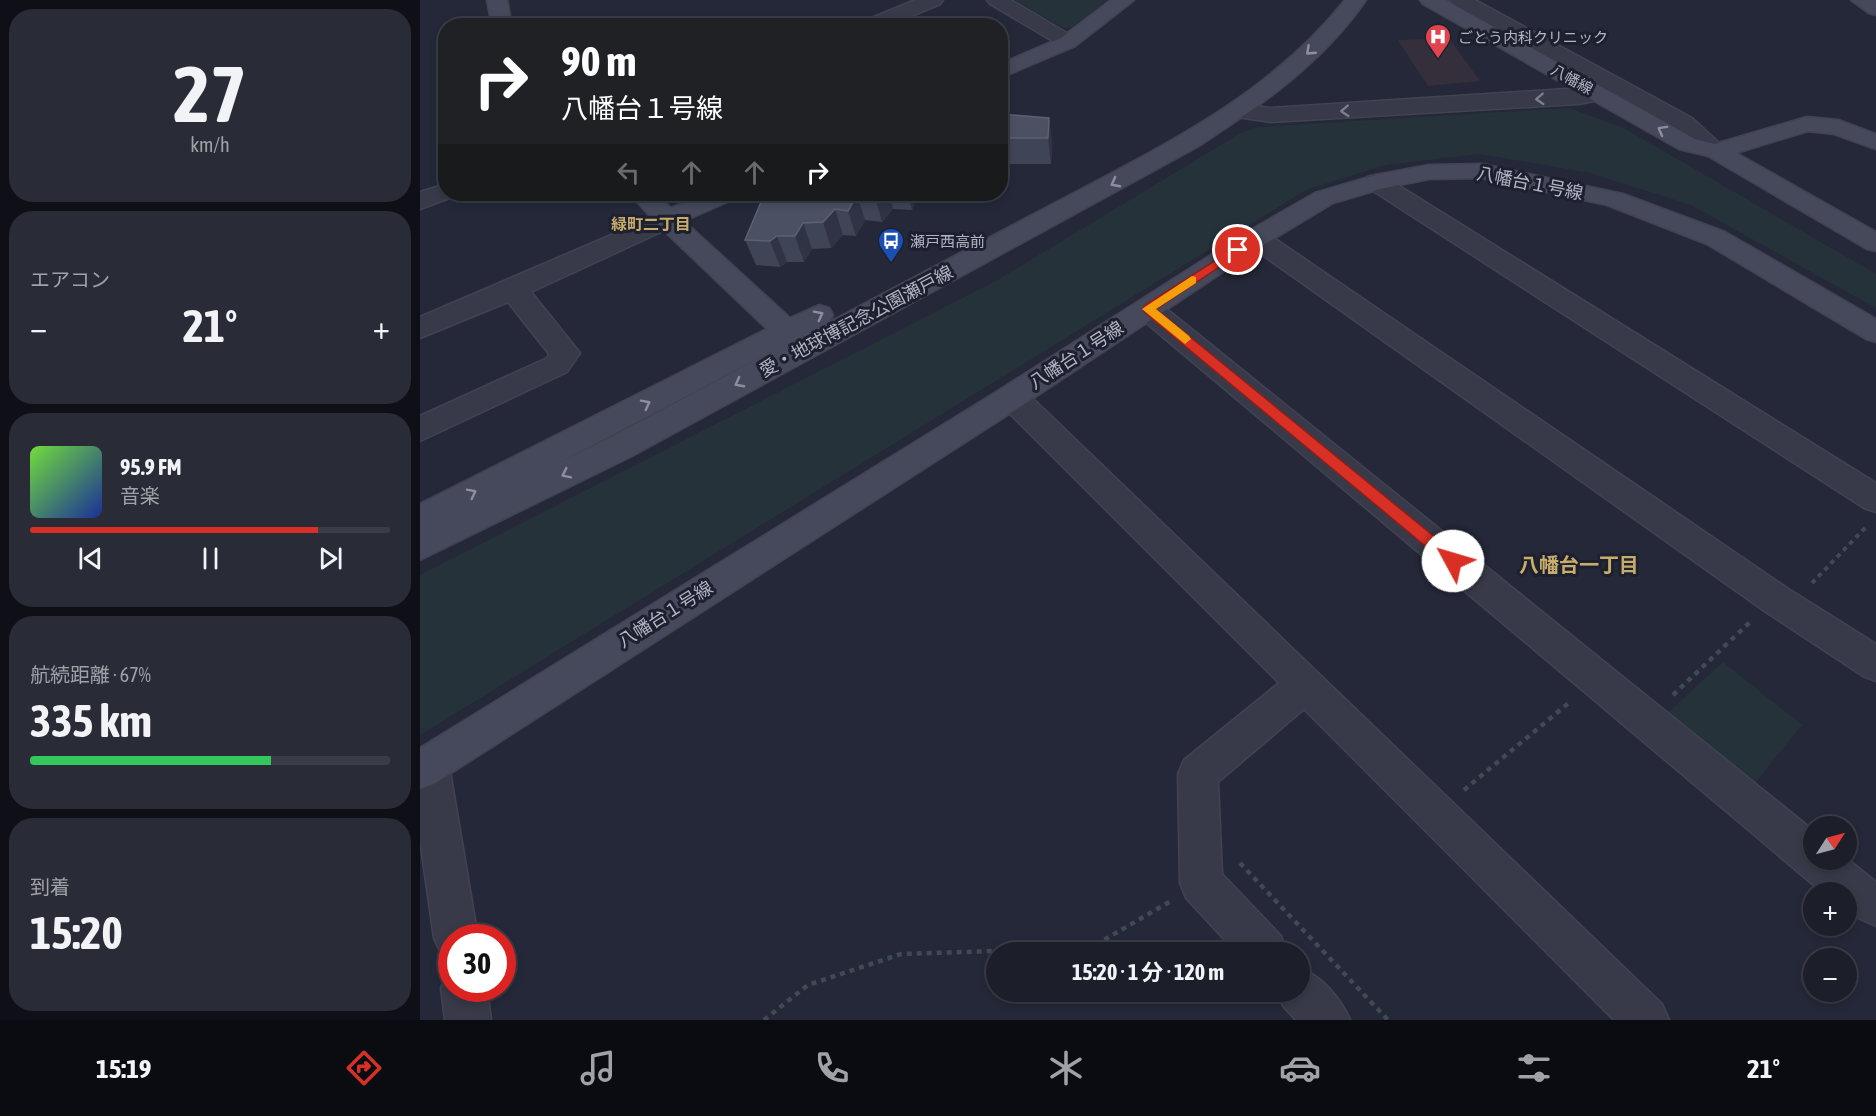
<!DOCTYPE html>
<html lang="ja">
<head>
<meta charset="utf-8">
<style>
	:root { --surface:#1c1e2a; --page:#292b36; --text:#f1f3f6; --muted:#a0a2a8; --line:#3a3c47; --accent:#d93025 }
	body { margin:0; font-family:"Asap Condensed","Noto Sans JP",sans-serif; background:var(--page); color:var(--text); height:100vh; display:flex; flex-direction:column; font-size:22px; white-space:nowrap }
	* { box-sizing:border-box; margin:0 }
	p { font-size:20px; color:var(--muted) }
	.icon { flex:none; width:33px; height:33px; fill:none; stroke:currentColor; stroke-width:2; stroke-linecap:round; stroke-linejoin:round }
	.map { position:relative; flex:1; overflow:hidden }
	.details { display:flex; flex-direction:column; gap:9px; padding:9px; background:#0f1017; width:420px }
	.details>* { flex:none }
	.top-card { position:absolute; left:18px; top:18px; width:570px; height:183px; border-radius:24px; box-shadow:0 3px 9px #0003,0 0 0 2px var(--line); background:#202124; color:#fff; overflow:hidden }
	.needle { width:39px; rotate:54deg }
	.tools { position:absolute; left:1383px; top:816px; display:grid; gap:12px }
	.tools a { display:grid; place-items:center; width:54px; height:54px; border-radius:50%; background:var(--surface); box-shadow:0 3px 9px #0003,0 0 0 2px var(--line); font-size:30px }
	.speed { position:absolute; left:18px; top:924px; display:flex; gap:12px; font-size:30px; font-weight:700; text-align:center }
	.speed>* { display:grid; place-content:center; width:78px; height:78px; border-radius:50%; background:var(--surface); box-shadow:0 3px 9px #0003,0 0 0 2px var(--line); line-height:1 }
	.speed .limit { border:9px solid #d22; background:#fff; color:#111 }
	.pin { position:absolute; display:grid; place-items:center; width:51px; height:51px; color:#fff; margin:-26px; border:3px solid #fff; border-radius:50%; box-shadow:0 2px 6px #0007 }
	.me { position:absolute; width:66px; margin:-33px; rotate:309deg; stroke-linejoin:round; filter:drop-shadow(0 0 4px #0008) }
	.turn { display:flex; align-items:center; gap:21px; height:126px; padding:0 24px; font-size:27px }
	.turn .icon { width:78px; height:78px; stroke-width:2.5 }
	.turn b { display:block; font-size:42px; line-height:51px }
	.lanes { display:flex; align-items:center; height:57px; padding:0 24px; background:#0003; justify-content:center; gap:30px; direction:ltr }
	.lanes .off { opacity:.35 }
	.big { font-size:45px; font-weight:700; line-height:1.1 }
	.details .card { flex:1; display:flex; flex-direction:column; justify-content:center; gap:9px; min-width:0; padding:0 21px; border-radius:24px; background:var(--page) }
	.details .dial { align-items:center; gap:0 }
	.dial b { font-size:78px; line-height:1 }
	.song { display:flex; align-items:center; gap:18px }
	.cover { width:72px; height:72px; border-radius:9px; background:linear-gradient(135deg,hsl(100 70% 55%),hsl(230 70% 35%)) }
	.played { height:6px; border-radius:3px; background:linear-gradient(90deg,var(--accent) 80%,var(--line) 80%) }
	.keys { display:flex; justify-content:space-around; direction:ltr }
	.heat { display:flex; justify-content:space-between; align-items:center; font-size:33px; direction:ltr }
	.charge { height:9px; border-radius:4px; background:linear-gradient(90deg,#34c759 67%,var(--line) 0) }
	.trip { position:absolute; left:566px; top:942px; width:324px; height:60px; border-radius:30px; background:var(--surface); box-shadow:0 3px 9px #0003,0 0 0 2px var(--line); font-weight:700; line-height:60px; text-align:center }
	.menu { display:flex; height:96px; justify-content:space-around; align-items:center; background:#0b0c11; color:var(--muted) }
	.menu .icon { width:42px; height:42px }
	.menu .current { color:var(--accent) }
	.menu b { font-size:27px; color:var(--text) }
	main { display:flex; flex:1; min-height:0 }
	.map>svg:first-child { display:block }
</style>
</head>
<body>
<main>
<section class="details">
<div class="card dial"><b>27</b><p>km/h</p></div>
<div class="card"><p>エアコン</p>
<div class="heat"><a>−</a><b class="big">21°</b><a>+</a></div>
</div>
<div class="card">
<div class="song"><i class="cover"></i><div><b>95.9 FM</b><p>音楽</p></div></div>
<div class="played"></div>
<div class="keys"><svg class="icon" aria-label="previous" viewBox="0 0 24 24"><path d="M18 5L8 12l10 7zM5 5v14"/></svg><svg class="icon" aria-label="pause" viewBox="0 0 24 24"><path d="M8 5v14M16 5v14"/></svg><svg class="icon" aria-label="next" viewBox="0 0 24 24"><path d="M6 5l10 7-10 7zM19 5v14"/></svg></div>
</div>
<div class="card"><p>航続距離 · 67%</p><b class="big">335 km</b><div class="charge"></div></div>
<div class="card"><p>到着</p><b class="big">15:20</b></div>
</section>
<div class="map">
<svg width="1456" height="1020" viewBox="0 0 1456 1020">
	<rect width="100%" height="100%" fill="#252838"/>
	<path fill="#342f3b" d="M1029,38l31,43 -52,5 -30,-46z"/>
	<g fill="#263239">
		<path d="M595,0h93l-36,27 -9,1z"/>
		<path d="M1148,108l54,19 254,147v34l-185,-103 -101,-32 -110,-19 -95,11 -79,25 -886,545v-160l576,-294 243,-147 19,-7z"/>
		<path d="M1303,662l79,63 -52,64 -87,-72z"/>
	</g>
	<g fill="none" stroke-linecap="round" stroke-linejoin="round">
		<defs>
			<g id="street">
				<path d="M495,0h28l-3,4 -52,22h-29l3,-4z"/>
				<path d="M567,0h24l64,38 4,4 -4,4 -7,2 -7,-2 -71,-42z"/>
				<path d="M1030,0h25l217,118 36,33 -4,5c-20,5 -34,-16 -48,-28l-223,-124z"/>
				<path d="M1178,87l8,2 3,5 -3,5 -28,5 -307,18 -41,-6 -3,-5 3,-5 8,-2 33,4z"/>
				<path d="M956,175l9,2 491,306v29l-12,-4 -497,-321 -3,-5 3,-5z"/>
				<path d="M26,184v10h11l-2,2 -35,13v-17z"/>
				<path d="M247,211l9,2 4,6 -4,6 -145,67 49,61 -13,19 -147,69v-25l127,-58 2,-4 -41,-52 -88,36v-21z"/>
				<path d="M836,230l9,2 522,356 89,56v37l-13,-5 -100,-66 -516,-366 -4,-6 4,-6z"/>
				<path d="M728,299l10,3 656,529v29l32,-2 30,24v44l-29,-13 -1,-21h-24l-684,-576 -4,-7 4,-7z"/>
				<path d="M592,386l11,3 639,615 7,16h-55l-310,-311 -86,73 4,92 59,62 6,16h-51l-50,-54 -6,-15 -2,-109 6,-14 95,-77 -278,-278 -4,-8 4,-8z"/>
				<path d="M9,746l14,6 6,13 29,173h-26v20l-11,-5 -7,-15 -14,-98v-90z"/>
				<path d="M879,967c23,10 41,30 51,53h-54l-13,-14 -6,-14h22z"/>
				<path d="M32,971v17h35l4,32h-46l-4,-32 7,-16z"/>
			</g>
			<g id="secondary">
				<path d="M67,0h20l5,26h-20z"/>
				<path d="M691,0h23l-59,46 -75,32v-14l61,-26z"/>
				<path d="M925,0h21c-43,63 -106,106 -169,147l-565,309 -212,104v-56l347,-175 -109,-104 -28,-31h26l15,14 34,-14h32l-3,5 -50,22 106,97 29,-13 10,3 4,7 -4,7 -22,12c82,-43 164,-86 246,-130 106,-56 216,-108 292,-204zM364,345l-174,93 -52,25z"/>
				<path d="M1000,0h25l250,139 20,5 92,-27 31,3 38,14v15l-42,-15 -26,-3 -72,22 140,79v19l-9,-2 -159,-93 -29,-7 -256,-145z"/>
				<path d="M1431,0h25v15l-7,-2z"/>
				<path d="M1062,164l141,30 102,38 151,87v23l-10,-3 -159,-95 -100,-39 -125,-27 -53,1 -49,10 -47,14 -68,41 -242,161 -589,379 -14,5v-41l581,-359 246,-157 68,-39 61,-18 53,-10z"/>
			</g>
		</defs>
		<use href="#street" stroke="#414352" stroke-width="3"/>
		<use href="#secondary" stroke="#414352" stroke-width="3"/>
		<path stroke="#3f4b52" stroke-width="4" stroke-dasharray="4.5 4.5" stroke-linecap="butt" d="M1392,583l55,-57"/>
		<g stroke="#3f4b52" stroke-width="4.5" stroke-dasharray="5 5" stroke-linecap="butt">
			<path d="M1253,695l77,-73"/>
			<path d="M1044,790l107,-89"/>
			<path d="M820,863l148,157"/>
			<path d="M344,1020l44,-35 93,-31 189,-6 81,-47"/>
		</g>
		<use href="#street" fill="#383a49" fill-rule="evenodd"/>
		<use href="#secondary" fill="#46495b" fill-rule="evenodd"/>
	</g>
	<g fill="#404457">
		<path d="M580,114l49,4 3,26 -1,20h-51z"/>
		<path d="M346,194h172l-1,5 -20,-2 -5,13 -19,-1 -11,13 -17,-2 -9,16 -13,-1 -12,13 -19,1 -8,13h-17l-7,5 -24,-2 -11,-25z"/>
	</g>
	<g fill="#303346">
		<path d="M629,118l3,26 -1,20 -3,-26z"/>
		<path d="M458,194h11l4,15 -11,13 -7,-25z"/>
		<path d="M488,194h8l1,3 -5,13z"/>
		<path d="M437,195l8,25 -9,16 -8,-25z"/>
		<path d="M415,209l8,26 -12,13 -8,-26z"/>
		<path d="M383,223l9,26 -8,13 -9,-26z"/>
		<path d="M357,236l10,26 -7,5 -10,-26z"/>
	</g>
	<g fill="#4c5063" stroke="#5c6072" stroke-width="1.5">
		<path d="M580,114l49,4 -1,20h-48z"/>
		<path d="M346,194h112l-3,3 -18,-2 -9,16 -13,-2 -12,13 -20,1 -8,13h-18l-7,5 -25,-1 16,-38z"/>
	</g>
	<defs><path id="oneway-chevron" d="M-2-3.5L2.5 0L-2 3.5" fill="none" stroke-width="1.6" stroke-linecap="round" stroke-linejoin="round" transform="scale(1.5)"/></defs>
	<g stroke="#8d8fa0">
		<use href="#oneway-chevron" transform="translate(890 51) rotate(137)"/>
		<use href="#oneway-chevron" transform="translate(1242 130) rotate(-151)"/>
		<use href="#oneway-chevron" transform="translate(695 183) rotate(152)"/>
		<use href="#oneway-chevron" transform="translate(399 315) rotate(-27)"/>
		<use href="#oneway-chevron" transform="translate(319 383) rotate(152)"/>
		<use href="#oneway-chevron" transform="translate(226 404) rotate(-27)"/>
		<use href="#oneway-chevron" transform="translate(146 474) rotate(154)"/>
		<use href="#oneway-chevron" transform="translate(52 493) rotate(-27)"/>
	</g>
	<g stroke="#7c7e8d">
		<use href="#oneway-chevron" transform="translate(1120 99) rotate(177)"/>
		<use href="#oneway-chevron" transform="translate(925 111) rotate(177)"/>
	</g>
	<path fill="#d93025" stroke="#8d1f18" stroke-width="1.5" d="M818,246l5,4 -1,2 -86,57 302,247 2,5 -2,4h-10l-304,-253v-6z"/>
	<path fill="#f59e0b" d="M772,276l4,1v6l-40,26 33,27 2,3 -6,5 -43,-35z"/>
	<defs>
		<symbol id="hospital-pin" viewBox="-11 -11 22 30"><path d="M0 17L-7.5 6A9.5 9.5 0 1 1 7.5 6Z" fill="#e0444e" stroke="#1d202e"/><path d="M-5-5h3v3.5h4V-5h3V5h-3V1.5h-4V5h-3Z" fill="#fff"/></symbol>
		<symbol id="bus-pin" viewBox="-11 -11 22 30"><path d="M0 17L-7.5 6A9.5 9.5 0 1 1 7.5 6Z" fill="#1a4fb4" stroke="#1d202e"/><path d="M-5-6H5V4H4V6H2V4H-2V6H-4V4H-5ZM-3.5-4V0h7V-4ZM-3.5 1.2v1.5H-2V1.2ZM2 1.2v1.5H3.5V1.2Z" fill="#fff"/></symbol>
	</defs>
	<g fill-rule="evenodd">
		<use href="#hospital-pin" x="1003" y="22" width="30" height="40"/>
		<use href="#bus-pin" x="456" y="226" width="30" height="40"/>
	</g>
	<g text-anchor="middle" dominant-baseline="central" stroke-width="6" stroke-linejoin="round" paint-order="stroke">
		<g font-size="15" fill="#b3b5c5" stroke="#1d202e" text-anchor="start">
			<text x="1038" y="37">ごとう内科クリニック</text>
			<text x="490" y="241">瀬戸西高前</text>
		</g>
		<g font-size="15" fill="#b3b5c5" stroke="#1d202e">
			<text transform="translate(1152 79) rotate(29)">八幡線</text>
		</g>
		<g font-size="16" font-weight="bold" fill="#c8ad6a" stroke="#1d202e">
			<text x="231" y="224">緑町二丁目</text>
		</g>
		<g font-size="18" fill="#b3b5c5" stroke="#1d202e">
			<text transform="translate(1110 183) rotate(11)">八幡台１号線</text>
			<text transform="translate(436 321) rotate(-28)">愛・地球博記念公園瀬戸線</text>
			<text transform="translate(656 355) rotate(-33)">八幡台１号線</text>
			<text transform="translate(245 614) rotate(-32)">八幡台１号線</text>
		</g>
		<g font-size="20" font-weight="bold" fill="#c8ad6a" stroke="#1d202e">
			<text x="1159" y="564">八幡台一丁目</text>
		</g>
	</g>
</svg>
<div class="tools">
<a><svg class="needle" viewBox="-14 -14 28 28"><path d="M0-13l5 13h-10z" fill="#e53935"/><path d="M0 13l5-13h-10z" fill="#a0a2a8"/></svg></a>
<a>+</a>
<a>−</a>
</div>
<div class="speed"><div class="limit">30</div></div>
<div class="pin" style="left:818px;top:250px;background:#d93025"><svg class="icon" aria-label="arrive" viewBox="0 0 24 24"><path d="M6 21V4h12l-3 4 3 4H6"/></svg></div>
<svg class="me" style="left:1033px;top:561px" viewBox="-20 -20 40 40"><circle r="19" fill="#fff"/><path d="M0-13L10 11 0 6-10 11z" fill="#d93025"/></svg>
<div class="trip">15:20 · 1 分 · 120 m</div>
<div class="top-card">
<div class="turn"><svg class="icon" aria-label="right" viewBox="0 0 24 24"><path d="M7 20v-9h11M14 6l5 5-5 5"/></svg><div><b>90 m</b>八幡台１号線</div></div>
<div class="lanes"><svg class="icon off" aria-label="left" viewBox="0 0 24 24"><path d="M17 20v-9H6M10 6l-5 5 5 5"/></svg><svg class="icon off" aria-label="ahead" viewBox="0 0 24 24"><path d="M12 20V5M6 11l6-6 6 6"/></svg><svg class="icon off" aria-label="ahead" viewBox="0 0 24 24"><path d="M12 20V5M6 11l6-6 6 6"/></svg><svg class="icon" aria-label="right" viewBox="0 0 24 24"><path d="M7 20v-9h11M14 6l5 5-5 5"/></svg></div>
</div>
</div>
</main>
<nav class="menu">
<b>15:19</b>
<svg class="icon current" aria-label="directions" viewBox="0 0 24 24"><path d="M12 3l9 9-9 9-9-9zM9 14v-3h6M13 9l2 2-2 2"/></svg>
<svg class="icon" aria-label="music" viewBox="0 0 24 24"><path d="M9 18V5l10-2v13"/><circle cx="6" cy="18" r="3"/><circle cx="16" cy="16" r="3"/></svg>
<svg class="icon" aria-label="phone" viewBox="0 0 24 24"><path d="M5 4h4l2 5-3 2q2 4 5 5l2-3 5 2v4C11 20 4 13 5 4z"/></svg>
<svg class="icon" aria-label="climate" viewBox="0 0 24 24"><path d="M12 3v18M4 7l16 10M4 17L20 7"/></svg>
<svg class="icon" aria-label="car" viewBox="0 0 24 24"><path d="M5 17H2v-5l4-1 3-4h7l3 4 3 1v5h-3M9 17h6M6 11h13"/><circle cx="7" cy="17" r="2"/><circle cx="17" cy="17" r="2"/></svg>
<svg class="icon" aria-label="filters" viewBox="0 0 24 24"><path d="M4 7h16M4 17h16"/><circle cx="9" cy="7" r="2"/><circle cx="15" cy="17" r="2"/></svg>
<b>21°</b>
</nav>
</body>
</html>
